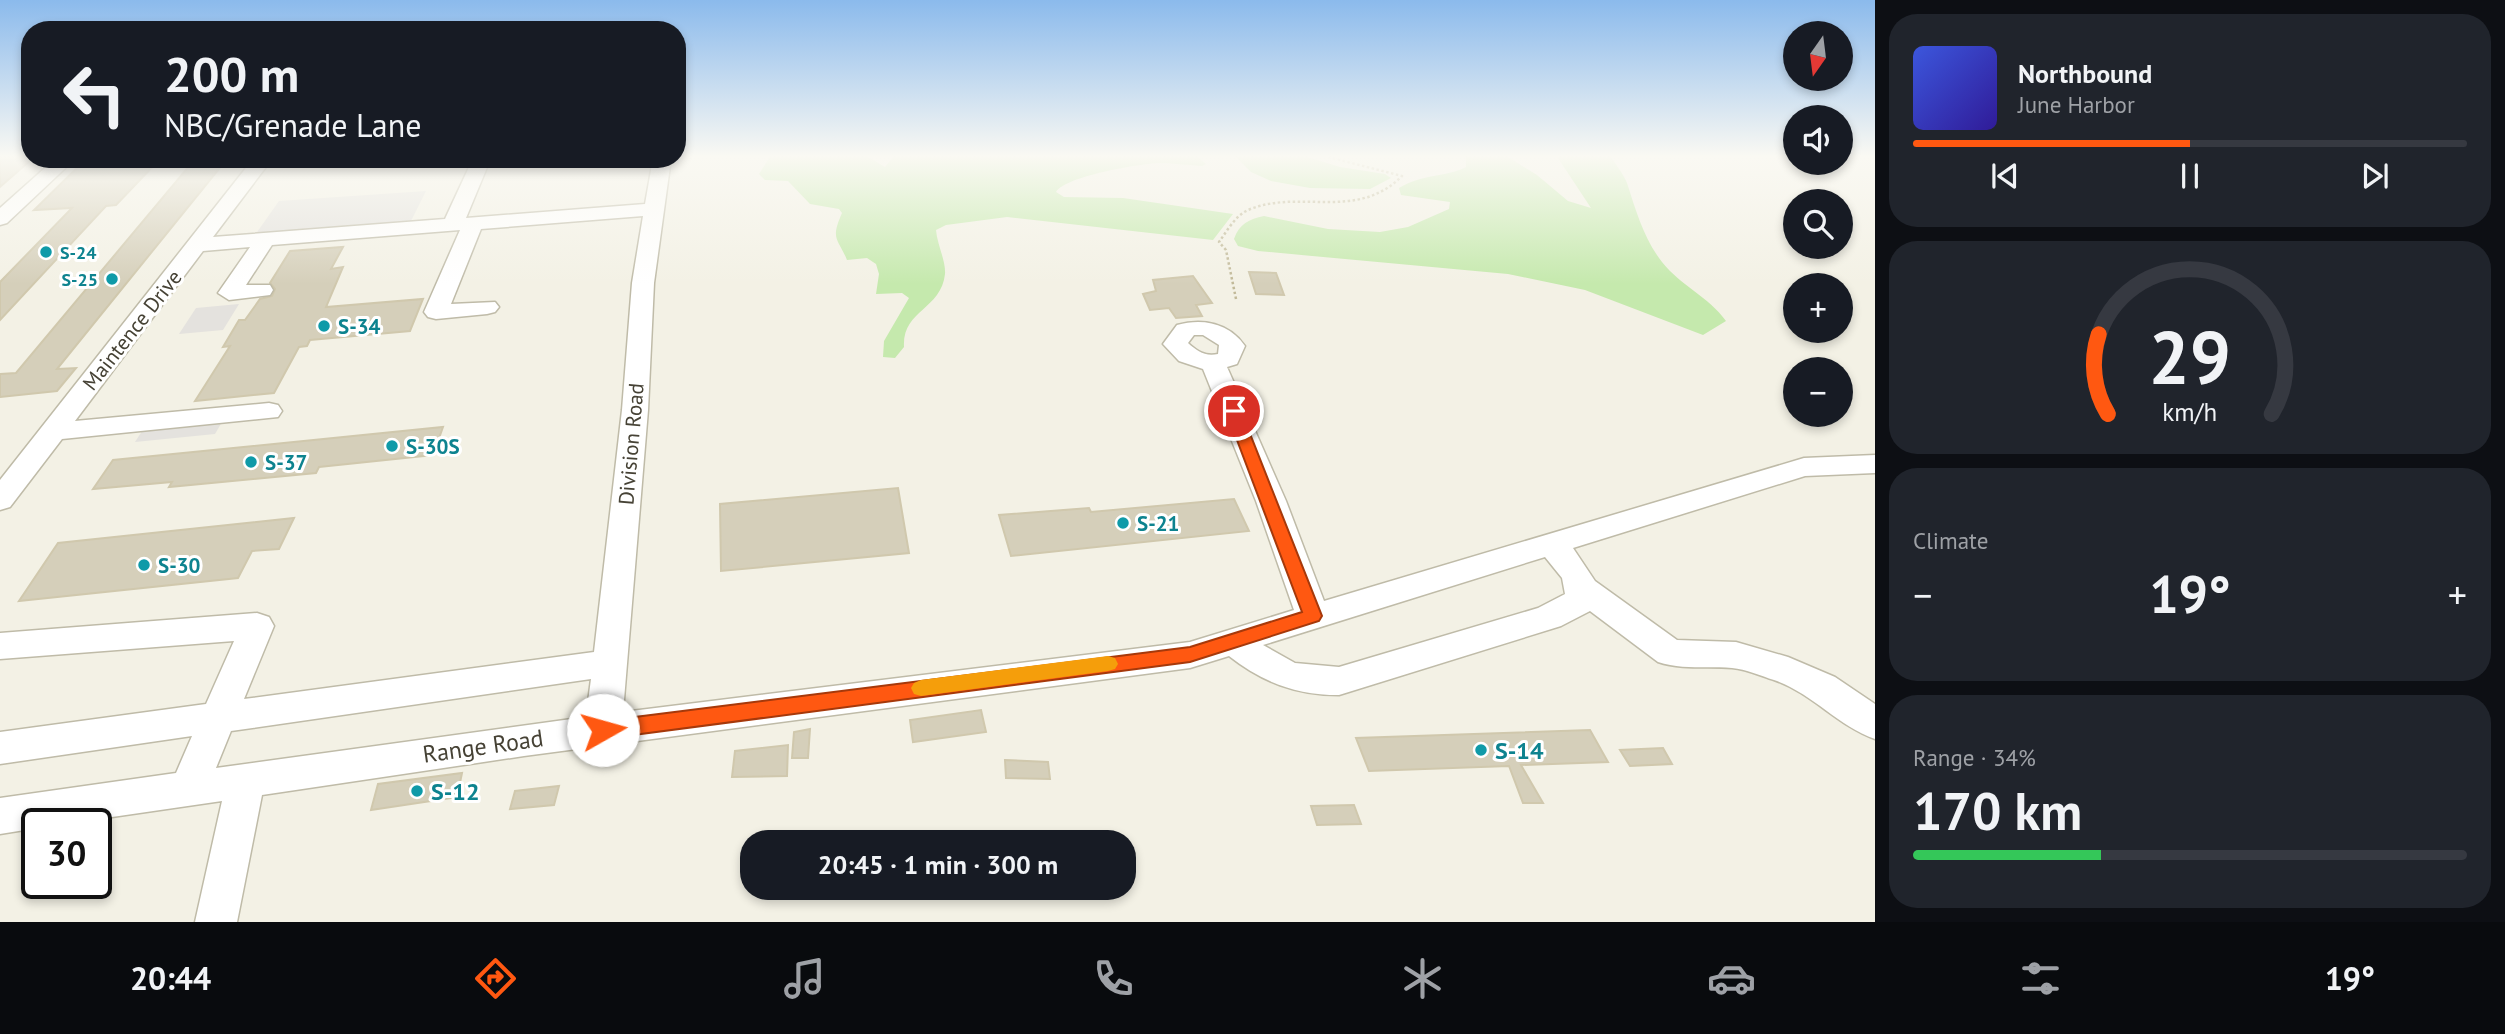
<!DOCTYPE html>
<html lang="en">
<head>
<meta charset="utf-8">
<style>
	:root { --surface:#171b24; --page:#20242c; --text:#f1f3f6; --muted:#9ea1a6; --line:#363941; --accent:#ff5811 }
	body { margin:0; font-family:"PT Sans",sans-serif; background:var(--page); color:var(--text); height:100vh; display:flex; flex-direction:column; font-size:26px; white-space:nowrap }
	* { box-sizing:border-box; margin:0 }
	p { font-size:23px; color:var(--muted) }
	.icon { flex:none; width:38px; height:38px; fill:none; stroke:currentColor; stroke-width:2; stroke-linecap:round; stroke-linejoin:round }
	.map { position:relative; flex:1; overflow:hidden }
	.sheet { display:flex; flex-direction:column; gap:14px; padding:14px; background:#0d0f14; width:630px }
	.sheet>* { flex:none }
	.hud { position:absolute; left:21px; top:21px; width:665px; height:147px; border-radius:28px; box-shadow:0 4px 10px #0003; background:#171b24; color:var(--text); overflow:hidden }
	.needle { width:46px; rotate:194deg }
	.controls { position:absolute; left:1783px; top:21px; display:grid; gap:14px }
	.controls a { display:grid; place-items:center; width:70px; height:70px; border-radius:50%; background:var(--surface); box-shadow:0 4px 10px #0003; font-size:35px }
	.speed { position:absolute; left:21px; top:808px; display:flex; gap:14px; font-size:35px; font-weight:700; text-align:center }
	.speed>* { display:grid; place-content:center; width:91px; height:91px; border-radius:50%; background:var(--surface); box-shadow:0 4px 10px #0003; line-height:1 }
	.speed .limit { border:4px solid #111; border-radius:10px; background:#fff; color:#111 }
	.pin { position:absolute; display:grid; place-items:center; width:60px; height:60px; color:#fff; margin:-30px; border:4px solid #fff; border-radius:50%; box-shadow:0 2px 7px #0007 }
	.me { position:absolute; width:77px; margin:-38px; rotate:83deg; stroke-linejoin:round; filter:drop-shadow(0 0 5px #0008) }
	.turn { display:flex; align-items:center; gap:24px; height:147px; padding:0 28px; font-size:32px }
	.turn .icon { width:91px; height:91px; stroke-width:2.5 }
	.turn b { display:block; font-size:49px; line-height:60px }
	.big { font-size:52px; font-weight:800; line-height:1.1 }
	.sheet .card { flex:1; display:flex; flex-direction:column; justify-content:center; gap:10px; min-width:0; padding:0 24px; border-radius:28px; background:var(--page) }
	.sheet .dial { align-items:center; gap:0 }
	.dial svg { height:182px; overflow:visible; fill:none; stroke:var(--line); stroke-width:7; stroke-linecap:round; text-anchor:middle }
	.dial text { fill:var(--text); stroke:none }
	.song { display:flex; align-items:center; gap:21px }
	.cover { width:84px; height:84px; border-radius:10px; background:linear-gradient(135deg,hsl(230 70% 55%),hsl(250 70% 35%)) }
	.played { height:7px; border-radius:4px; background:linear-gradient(90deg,var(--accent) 50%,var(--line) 50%) }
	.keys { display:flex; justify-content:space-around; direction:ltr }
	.heat { display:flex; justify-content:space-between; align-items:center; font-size:38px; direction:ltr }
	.charge { height:10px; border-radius:5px; background:linear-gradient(90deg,#34c759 34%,var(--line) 0) }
	.trip { position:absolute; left:740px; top:830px; width:396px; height:70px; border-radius:28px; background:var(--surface); box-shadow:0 4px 10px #0003; font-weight:800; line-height:70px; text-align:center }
	.dock { display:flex; height:112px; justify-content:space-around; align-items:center; background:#090b0e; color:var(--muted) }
	.dock .icon { width:49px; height:49px }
	.dock .on { color:var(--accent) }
	.dock b { font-size:32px; color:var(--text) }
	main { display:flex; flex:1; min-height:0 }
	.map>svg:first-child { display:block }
</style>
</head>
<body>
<main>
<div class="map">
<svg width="1875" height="922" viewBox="0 0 1875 922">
	<rect width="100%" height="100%" fill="#f3f1e5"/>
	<g fill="#c5e9ad">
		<path d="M771,155h94l20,12 10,-12h301l10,9 -4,2c-15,-1 -30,-3 -44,-3 -20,1 -92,13 -102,29l8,5 59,1 110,16 -20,26 -206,-23 -61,8 -10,5c1,14 10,31 9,44 -4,36 -43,36 -41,73l-9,11 -12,-1 1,-16 25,-43 -7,-5 -26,1 3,-20 -3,-10 -9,-6 -20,2c-9,-22 -17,-20 -5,-47l-3,-4 -29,-5 -22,-23 -23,-1 -6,-6z"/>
		<path d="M1234,155h67l39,12 45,7 6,4 -21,11 -60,-1 -39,-7 -20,-9z"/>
		<path d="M1466,155h39l32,20 31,26 23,7 -35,-53h54c5,9 13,18 17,28 9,28 17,56 35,79 20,25 46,34 64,59l-23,14 -118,-45 -77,-16 -250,-23 -20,-5 -4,-7c5,-15 15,-20 30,-23l64,13 52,3 28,-5 41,-18 1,-7 -49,-7 -2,-7c25,-15 45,-10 67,-21z"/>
	</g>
	<g fill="#e4e2de">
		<path d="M426,191l-16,32 -155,12 24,-34z"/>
		<path d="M239,304l-16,26 -44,4 17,-26z"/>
		<path d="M226,415l-11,19 -80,8 13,-20z"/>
	</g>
	<g fill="#d5cfba" stroke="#d0c8ad" stroke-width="2">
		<path d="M0,155h30l2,4 -32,28z"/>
		<path d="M86,159h74l-44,46 -10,1 -106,114v-38l72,-74 -38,2z"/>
		<path d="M195,159h32l-170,210 19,-1 -19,23 -57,6v-23l16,-1z"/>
		<path d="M343,247l-12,22 12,-2 -17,40 97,-8 -13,32 -100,9 -3,6 -8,1 -25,46 -79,8 35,-55 -7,1 16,-27h6l15,-21 12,-3 3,-7 -5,-6 20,-32z"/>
		<path d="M1249,272l27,1 8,22 -28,-1z"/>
		<path d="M1193,276l19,27 -16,2 6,11 -26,2 -7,-10 -19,2 -7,-16 13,-3 -3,-11z"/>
		<path d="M443,427l-10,28 -114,12 -3,6 -147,14 3,-5 -79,7 20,-29z"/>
		<path d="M898,488l11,65 -188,18 -1,-67z"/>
		<path d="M1234,499l15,32 -238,25 -12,-41 90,-7 2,4z"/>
		<path d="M294,518l-15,31 -27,2 -14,27 -219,23 39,-58z"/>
		<path d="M981,710l5,22 -73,10 -3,-22z"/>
		<path d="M810,729l-2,29h-16l2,-26z"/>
		<path d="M1590,730l18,32 -87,3 22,38h-20l-14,-37 -140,5 -13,-33z"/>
		<path d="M788,745l-1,31 -55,1 3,-26z"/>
		<path d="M1663,748l9,16 -42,2 -10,-16z"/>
		<path d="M1005,760l43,2 2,17 -44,-1z"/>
		<path d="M462,773l-5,24 -86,13 7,-26z"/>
		<path d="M559,786l-5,19 -44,4 5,-18z"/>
		<path d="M1354,805l7,19 -44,1 -6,-19z"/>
	</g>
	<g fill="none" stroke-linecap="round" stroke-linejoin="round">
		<defs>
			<g id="minor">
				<path d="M55,159h20l-68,64 -7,2v-17z"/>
				<path d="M253,159h19l-59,78 232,-18 25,-54 -4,-6h18l4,6 -22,53 179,-14 8,-45h18l-17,124 -6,127 -25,302 567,-70 104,-32 -38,-109 -53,-132 -24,-8 -16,-17 14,-19c26,-7 52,-2 68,21l-8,18 -10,3 59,134 38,100 480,-143 71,-3v18l-70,3 -232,72 22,33 82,59 59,2 52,15 47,20 40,27v35c-37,-13 -63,-46 -101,-59 -13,-4 -28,-11 -42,-12 -24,-2 -50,2 -74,-6l-68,-51 -29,15 -222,69c-43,0 -77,-13 -110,-39l-39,12 -666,88 -262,39 -25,127h-42l27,-121 -158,23h-27v4l-37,6v-36l176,-25 16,-37 -192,28v-32l206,-28 28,-63 -234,18v-26l257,-20 12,4 5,9 -30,73 350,-47 28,-242 10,-127 11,-67 -162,13 -30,75 44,-2 4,5 -4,5 -8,2 -51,5 -8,-2 -4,-5 36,-82 -188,15 -26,40h24l3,5 -3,5 -41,5 -11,-7 32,-46 -47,4 -128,170 194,-18 9,2 4,6 -4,6 -216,22 -52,68 -10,3v-30zM1194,335h9l16,10 -1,9c-13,3 -21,-3 -30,-11zM1545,557l17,21 3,16 -27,14 -199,59 -44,-4 -32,-18zM591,679l-5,38 -370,51 15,-37z"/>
			</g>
		</defs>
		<use href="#minor" stroke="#bfbba8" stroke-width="3"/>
		<path stroke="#c1b998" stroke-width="2.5" stroke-dasharray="2.5 2.5" stroke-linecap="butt" d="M1236,299l-10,-49 -7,-8c8,-11 16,-26 29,-32 52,-22 108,12 154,-34l-81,-21"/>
		<use href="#minor" fill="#fff" fill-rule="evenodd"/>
	</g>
	<linearGradient id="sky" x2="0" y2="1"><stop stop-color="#8bbaec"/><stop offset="0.55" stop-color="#faf9f3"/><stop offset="1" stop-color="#faf9f3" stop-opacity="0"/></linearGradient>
	<rect width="1875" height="284" fill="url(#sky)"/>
	<path fill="#ff5811" stroke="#a6390b" stroke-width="2" d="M1234,406l7,5 81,205 -3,5 -129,41 -587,77 -7,-3 -3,-6 3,-6 7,-3 587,-74 112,-35 -76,-201z"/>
	<path fill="#f59e0b" d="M1108,656l7,2 3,6 -3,5 -7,2 -187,25 -7,-2 -3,-6 3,-5 7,-3z"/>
	<g fill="#0f9aa8" stroke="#fff" stroke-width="2.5">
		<circle cx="46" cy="252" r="7"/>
		<circle cx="112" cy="279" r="7"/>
		<circle cx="324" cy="326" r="7"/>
		<circle cx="392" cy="446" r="7"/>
		<circle cx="251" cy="462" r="7"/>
		<circle cx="1123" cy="523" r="7"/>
		<circle cx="144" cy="565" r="7"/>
		<circle cx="1481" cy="750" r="7"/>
		<circle cx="417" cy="791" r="7"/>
	</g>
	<g text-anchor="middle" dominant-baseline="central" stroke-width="6" stroke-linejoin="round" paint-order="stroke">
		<g font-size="18" font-weight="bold" fill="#0d838f" stroke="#fff" text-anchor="start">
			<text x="60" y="252">S-24</text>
			<text x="98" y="279" text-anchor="end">S-25</text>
		</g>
		<g font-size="21" font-weight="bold" fill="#0d838f" stroke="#fff" text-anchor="start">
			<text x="338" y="326">S-34</text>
			<text x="406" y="446">S-30S</text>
			<text x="265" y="462">S-37</text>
			<text x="1137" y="523">S-21</text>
			<text x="158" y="565">S-30</text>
		</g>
		<g font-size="21" fill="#464235" stroke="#fff">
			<text transform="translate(132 330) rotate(-52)">Maintence Drive</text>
			<text transform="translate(631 444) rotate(-85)">Division Road</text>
		</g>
		<g font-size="24" fill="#464235" stroke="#fff">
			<text transform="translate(483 746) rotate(-8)">Range Road</text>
		</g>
		<g font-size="24" font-weight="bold" fill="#0d838f" stroke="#fff" text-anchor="start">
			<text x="1495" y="750">S-14</text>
			<text x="431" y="791">S-12</text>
		</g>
	</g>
</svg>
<div class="controls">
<a><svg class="needle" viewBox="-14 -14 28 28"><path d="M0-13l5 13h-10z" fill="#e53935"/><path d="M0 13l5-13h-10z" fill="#9ea1a6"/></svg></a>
<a><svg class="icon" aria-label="sound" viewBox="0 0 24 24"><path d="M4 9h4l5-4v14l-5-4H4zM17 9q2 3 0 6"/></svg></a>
<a><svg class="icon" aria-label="search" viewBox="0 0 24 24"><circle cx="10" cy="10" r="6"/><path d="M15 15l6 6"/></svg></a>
<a>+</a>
<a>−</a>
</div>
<div class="speed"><div class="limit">30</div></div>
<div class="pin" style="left:1234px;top:411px;background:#d93025"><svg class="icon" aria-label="arrive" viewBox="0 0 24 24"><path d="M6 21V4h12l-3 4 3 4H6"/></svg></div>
<svg class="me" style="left:603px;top:730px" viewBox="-20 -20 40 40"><circle r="19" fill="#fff"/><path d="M0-13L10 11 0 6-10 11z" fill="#ff5811"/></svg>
<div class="trip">20:45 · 1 min · 300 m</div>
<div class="hud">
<div class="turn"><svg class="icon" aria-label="left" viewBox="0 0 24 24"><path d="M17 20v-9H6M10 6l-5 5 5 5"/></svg><div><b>200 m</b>NBC/Grenade Lane</div></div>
</div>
</div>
<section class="sheet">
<div class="card">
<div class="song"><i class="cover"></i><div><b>Northbound</b><p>June Harbor</p></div></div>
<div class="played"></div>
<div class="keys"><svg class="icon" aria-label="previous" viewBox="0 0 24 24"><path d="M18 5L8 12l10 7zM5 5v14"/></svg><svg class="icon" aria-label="pause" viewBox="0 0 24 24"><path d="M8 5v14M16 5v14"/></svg><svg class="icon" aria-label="next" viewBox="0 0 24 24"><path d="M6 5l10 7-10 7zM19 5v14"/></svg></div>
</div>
<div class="card dial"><svg viewBox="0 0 100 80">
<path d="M14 69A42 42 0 1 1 86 69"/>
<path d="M14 69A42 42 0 0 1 10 34" stroke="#ff5811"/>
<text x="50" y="56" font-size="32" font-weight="700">29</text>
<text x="50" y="72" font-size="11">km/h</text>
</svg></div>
<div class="card"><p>Climate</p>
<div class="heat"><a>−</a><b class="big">19°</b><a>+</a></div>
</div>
<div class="card"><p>Range · 34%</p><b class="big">170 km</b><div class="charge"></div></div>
</section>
</main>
<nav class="dock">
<b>20:44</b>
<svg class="icon on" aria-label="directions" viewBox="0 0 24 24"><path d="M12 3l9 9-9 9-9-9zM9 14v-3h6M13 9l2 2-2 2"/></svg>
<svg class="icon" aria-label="music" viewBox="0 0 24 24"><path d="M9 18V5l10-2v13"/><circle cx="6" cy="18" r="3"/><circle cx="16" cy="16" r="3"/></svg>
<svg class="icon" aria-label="phone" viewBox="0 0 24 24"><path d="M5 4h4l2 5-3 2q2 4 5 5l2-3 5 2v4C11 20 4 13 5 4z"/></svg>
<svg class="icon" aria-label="climate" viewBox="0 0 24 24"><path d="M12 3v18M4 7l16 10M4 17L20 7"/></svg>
<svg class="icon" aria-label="car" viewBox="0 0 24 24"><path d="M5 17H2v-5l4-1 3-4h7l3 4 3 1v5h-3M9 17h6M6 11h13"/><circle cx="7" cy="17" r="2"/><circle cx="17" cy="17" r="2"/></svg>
<svg class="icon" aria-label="filters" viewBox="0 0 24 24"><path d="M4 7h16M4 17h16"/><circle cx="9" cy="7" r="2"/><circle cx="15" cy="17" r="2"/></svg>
<b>19°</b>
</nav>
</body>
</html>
